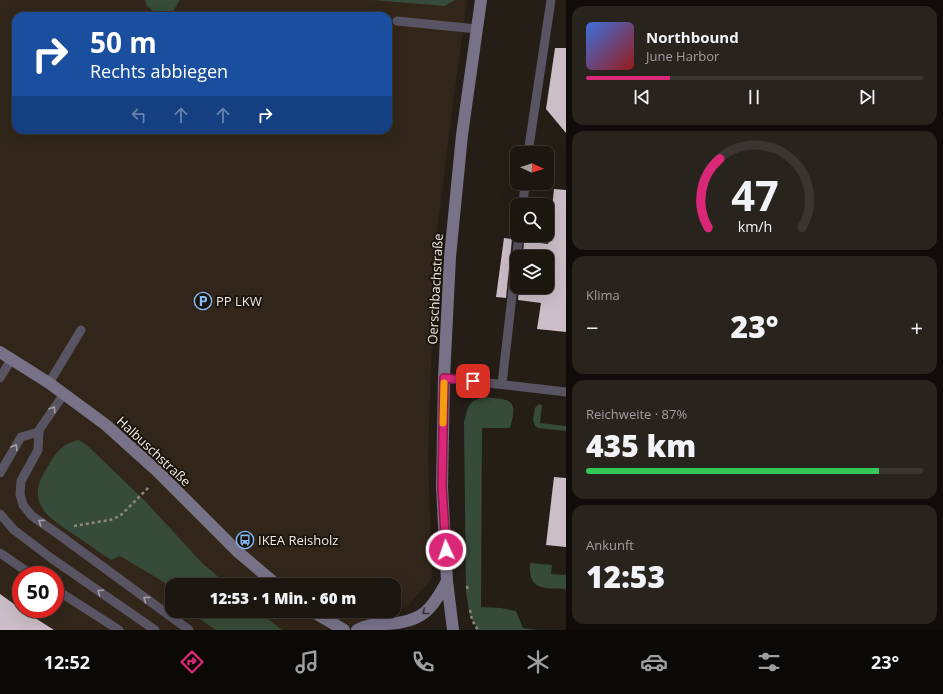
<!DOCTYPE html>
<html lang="de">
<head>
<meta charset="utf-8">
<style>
	:root { --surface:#1c1610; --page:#29231e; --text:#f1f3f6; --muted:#a09f9f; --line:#3a3530; --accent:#db2777 }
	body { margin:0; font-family:"Open Sans",sans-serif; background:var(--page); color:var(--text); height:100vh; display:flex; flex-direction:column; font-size:15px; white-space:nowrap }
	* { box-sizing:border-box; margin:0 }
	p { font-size:13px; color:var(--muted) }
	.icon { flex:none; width:22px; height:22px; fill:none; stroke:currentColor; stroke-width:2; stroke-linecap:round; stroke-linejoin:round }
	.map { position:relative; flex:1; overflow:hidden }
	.panel { display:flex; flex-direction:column; gap:6px; padding:6px; background:#0f0c09; width:377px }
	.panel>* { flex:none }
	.hud { position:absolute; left:12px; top:12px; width:380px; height:122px; border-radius:12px; box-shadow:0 4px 16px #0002,0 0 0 1px var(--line); background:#1a4fa0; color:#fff; overflow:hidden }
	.needle { width:26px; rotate:93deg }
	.fabs { position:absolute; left:510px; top:146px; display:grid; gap:8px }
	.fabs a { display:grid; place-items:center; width:44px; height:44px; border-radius:8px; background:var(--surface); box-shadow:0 4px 16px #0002,0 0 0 1px var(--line); font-size:20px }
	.speed { position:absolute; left:12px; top:566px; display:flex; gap:8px; font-size:20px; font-weight:700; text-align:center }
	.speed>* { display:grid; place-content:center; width:52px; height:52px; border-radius:50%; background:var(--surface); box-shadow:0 4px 16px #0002,0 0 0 1px var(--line); line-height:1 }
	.speed .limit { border:6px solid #d22; background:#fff; color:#111 }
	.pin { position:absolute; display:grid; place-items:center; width:34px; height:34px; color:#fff; margin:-17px; border-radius:8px; box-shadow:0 2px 6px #0006 }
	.me { position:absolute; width:44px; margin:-22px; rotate:357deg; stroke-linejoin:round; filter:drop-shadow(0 0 3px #0008) }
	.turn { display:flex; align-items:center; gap:14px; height:84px; padding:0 12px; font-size:18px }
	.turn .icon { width:52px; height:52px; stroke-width:2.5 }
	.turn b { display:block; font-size:28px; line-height:34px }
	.lanes { display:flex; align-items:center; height:38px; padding:0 12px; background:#0003; justify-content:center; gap:20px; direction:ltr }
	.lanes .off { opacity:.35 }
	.big { font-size:30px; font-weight:800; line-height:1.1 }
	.panel .widget { flex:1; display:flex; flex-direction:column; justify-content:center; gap:6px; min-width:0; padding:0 14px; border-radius:12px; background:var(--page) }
	.panel .dial { align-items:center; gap:0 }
	.dial svg { height:104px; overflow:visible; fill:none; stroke:var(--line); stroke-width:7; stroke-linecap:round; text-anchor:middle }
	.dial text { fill:var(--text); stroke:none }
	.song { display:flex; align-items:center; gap:12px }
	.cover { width:48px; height:48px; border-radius:6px; background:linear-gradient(135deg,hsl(220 70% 55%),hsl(0 70% 35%)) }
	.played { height:4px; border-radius:2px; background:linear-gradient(90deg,var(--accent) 25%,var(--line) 25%) }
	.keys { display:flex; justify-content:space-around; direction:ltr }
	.heat { display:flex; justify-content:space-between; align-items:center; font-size:22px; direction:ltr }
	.charge { height:6px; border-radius:3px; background:linear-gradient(90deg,#34c759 87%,var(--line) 0) }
	.trip { position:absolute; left:165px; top:578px; width:236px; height:40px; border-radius:12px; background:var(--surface); box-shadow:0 4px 16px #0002,0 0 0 1px var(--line); font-weight:800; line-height:40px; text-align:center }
	.tab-bar { display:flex; height:64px; justify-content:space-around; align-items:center; background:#0b0906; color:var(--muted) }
	.tab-bar .icon { width:28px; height:28px }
	.tab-bar .active { color:var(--accent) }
	.tab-bar b { font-size:18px; color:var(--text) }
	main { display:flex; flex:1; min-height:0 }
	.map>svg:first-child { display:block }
</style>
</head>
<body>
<main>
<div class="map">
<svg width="566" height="630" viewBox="0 0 566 630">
	<rect width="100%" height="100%" fill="#251e16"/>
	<path fill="#312619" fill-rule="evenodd" d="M0,0h467l-14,104 -18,143 -7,209 4,122 -26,30 -12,1v-24h-222v26h206l-1,19h-377zM16,16h372v114h-372zM21,575h34v34h-34z"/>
	<g fill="#374b3a">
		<path d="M145,0h35l-10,16h-14l1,-2 -10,-8z"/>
		<path d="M373,0h82l-10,6z"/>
		<path d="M485,397c25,3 34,1 25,31h-28l-1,179 20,1 15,3 7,17 15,2h-60l-8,-14 -4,-24 -2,-170c5,-16 3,-21 21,-25z"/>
		<path d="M539,404l3,1 -2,18 26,3v5l-28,-3 -3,-2 -2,-6 2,-12z"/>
		<path d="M79,440l11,8 55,53 57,62 26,22h-56v2l-52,-31 -9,4c-13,-9 -25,-17 -38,-26 -29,-19 -48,-33 -25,-68 9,-14 13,-22 31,-26z"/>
		<path d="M530,563l22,2 -1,9 15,1v14c-22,-1 -38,2 -36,-26z"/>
		<path d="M188,611h70l24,19h-66z"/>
	</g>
	<g fill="#cbbec7">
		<path d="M555,48h11v85l-20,-24z"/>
		<path d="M554,189l12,1v142l-29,-3 4,-26 -23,-3 1,-13h28v-30h-24l1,-16 24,3z"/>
		<path d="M504,238l8,1 -6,59 -10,-1z"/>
		<path d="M554,477l12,1v69l-20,-2z"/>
		<path d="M0,594l21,15 33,21h-54z"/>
	</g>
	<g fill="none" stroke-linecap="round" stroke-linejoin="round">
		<g stroke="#8e8881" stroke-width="2.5" stroke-dasharray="3 3" stroke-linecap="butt">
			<path d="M74,526l36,-6 10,-4 29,-29"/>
			<path d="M467,586l1,6"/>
			<path d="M470,610l2,10 6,10"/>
		</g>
		<g stroke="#585463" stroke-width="9">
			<path d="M397,21l80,8"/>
			<path d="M528,153l23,-153"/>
			<path d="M523,205l2,-22"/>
			<path d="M0,378l11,-18"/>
			<path d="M444,378l122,14"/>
			<path d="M49,383l32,-53"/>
			<path d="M502,384l17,-149"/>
			<path d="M64,394l-25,36 -1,20 -17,31 -1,13 3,11 9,11 26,18 131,96"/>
			<path d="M0,473l21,-36 18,-5"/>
			<path d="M0,514l14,16 37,28 104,72"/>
			<path d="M0,553l32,22"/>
			<path d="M55,589l64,41"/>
		</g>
		<g stroke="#787289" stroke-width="12">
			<path d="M0,352l49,31 57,42 50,45 82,82 39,33"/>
			<path d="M312,611l32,19"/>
			<path d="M357,630c12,-6 16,-5 29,-6 36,-2 45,-13 61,-43"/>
			<path d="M453,630l-6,-49 -5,-94 2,-109 6,-121 12,-122 19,-135"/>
		</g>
	</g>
	<defs><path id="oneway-chevron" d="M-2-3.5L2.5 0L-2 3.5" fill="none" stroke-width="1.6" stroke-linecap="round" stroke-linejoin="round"/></defs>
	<g stroke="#a49fa4">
		<use href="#oneway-chevron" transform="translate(53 409) rotate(-56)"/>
		<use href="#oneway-chevron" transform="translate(15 447) rotate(-59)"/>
		<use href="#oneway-chevron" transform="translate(41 522) rotate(-146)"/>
		<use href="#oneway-chevron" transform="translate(100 592) rotate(-145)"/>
		<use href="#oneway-chevron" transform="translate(146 599) rotate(-144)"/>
	</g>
	<use stroke="#383132" href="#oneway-chevron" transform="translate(425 612) rotate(141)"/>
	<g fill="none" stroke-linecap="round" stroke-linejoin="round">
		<defs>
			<path id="route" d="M446,550l-4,-63 2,-109 29,3"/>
		</defs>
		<use href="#route" stroke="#8e194d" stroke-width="10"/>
		<use href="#route" stroke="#db2777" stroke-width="7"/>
		<path stroke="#f59e0b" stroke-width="7" d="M443,423l1,-40"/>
	</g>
	<defs>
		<symbol id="parking-ring" viewBox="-11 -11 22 22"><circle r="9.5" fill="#1c150d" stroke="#84bcfb" stroke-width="1.5"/><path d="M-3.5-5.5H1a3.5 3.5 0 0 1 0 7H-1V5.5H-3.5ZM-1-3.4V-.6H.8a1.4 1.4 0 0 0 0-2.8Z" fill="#84bcfb"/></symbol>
		<symbol id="bus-ring" viewBox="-11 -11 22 22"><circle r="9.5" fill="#1c150d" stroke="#84bcfb" stroke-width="1.5"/><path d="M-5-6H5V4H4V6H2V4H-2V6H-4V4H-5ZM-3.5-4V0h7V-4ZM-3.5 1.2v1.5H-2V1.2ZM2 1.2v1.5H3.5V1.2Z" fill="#84bcfb"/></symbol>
	</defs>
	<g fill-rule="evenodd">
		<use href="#parking-ring" x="193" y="291" width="20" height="20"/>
		<use href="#bus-ring" x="235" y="530" width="20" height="20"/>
	</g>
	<g text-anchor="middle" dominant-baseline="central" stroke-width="4" stroke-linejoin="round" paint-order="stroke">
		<g font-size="13" fill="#efeae4" stroke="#1c150d">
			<text transform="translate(435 289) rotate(-87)">Oerschbachstraße</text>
			<text transform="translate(154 451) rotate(43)">Halbuschstraße</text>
		</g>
		<g font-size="13" fill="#efeae4" stroke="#1c150d" text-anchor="start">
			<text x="216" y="301">PP LKW</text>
			<text x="258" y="540">IKEA Reisholz</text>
		</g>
	</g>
</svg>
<div class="fabs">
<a><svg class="needle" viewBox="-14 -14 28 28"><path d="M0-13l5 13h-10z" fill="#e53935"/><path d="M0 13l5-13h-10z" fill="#a09f9f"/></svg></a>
<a><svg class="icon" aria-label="search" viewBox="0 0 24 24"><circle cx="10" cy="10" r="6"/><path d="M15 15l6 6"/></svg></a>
<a><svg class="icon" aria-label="layers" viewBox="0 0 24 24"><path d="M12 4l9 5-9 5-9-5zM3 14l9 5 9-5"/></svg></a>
</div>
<div class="speed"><div class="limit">50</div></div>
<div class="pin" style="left:473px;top:381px;background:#d93025"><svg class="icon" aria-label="arrive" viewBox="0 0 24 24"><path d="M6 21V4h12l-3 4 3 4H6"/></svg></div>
<svg class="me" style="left:446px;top:550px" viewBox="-20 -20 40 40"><circle r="17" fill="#db2777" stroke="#fff" stroke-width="3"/><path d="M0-11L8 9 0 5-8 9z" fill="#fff"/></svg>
<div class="trip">12:53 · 1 Min. · 60 m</div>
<div class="hud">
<div class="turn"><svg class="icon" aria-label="right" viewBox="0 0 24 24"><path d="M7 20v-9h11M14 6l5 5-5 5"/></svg><div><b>50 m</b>Rechts abbiegen</div></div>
<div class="lanes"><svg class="icon off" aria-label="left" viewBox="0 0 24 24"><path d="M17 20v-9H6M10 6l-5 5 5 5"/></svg><svg class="icon off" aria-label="ahead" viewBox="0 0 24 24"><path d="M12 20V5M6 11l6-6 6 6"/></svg><svg class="icon off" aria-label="ahead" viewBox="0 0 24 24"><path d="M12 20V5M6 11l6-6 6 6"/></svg><svg class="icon" aria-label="right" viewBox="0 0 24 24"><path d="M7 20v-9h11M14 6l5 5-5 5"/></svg></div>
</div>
</div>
<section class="panel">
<div class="widget">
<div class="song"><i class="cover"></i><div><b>Northbound</b><p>June Harbor</p></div></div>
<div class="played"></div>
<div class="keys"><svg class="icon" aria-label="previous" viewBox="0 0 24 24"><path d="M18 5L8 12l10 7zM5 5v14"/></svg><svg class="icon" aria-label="pause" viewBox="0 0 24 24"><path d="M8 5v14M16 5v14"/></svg><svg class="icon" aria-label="next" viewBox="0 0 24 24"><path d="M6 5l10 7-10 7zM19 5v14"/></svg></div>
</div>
<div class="widget dial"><svg viewBox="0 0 100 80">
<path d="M14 69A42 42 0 1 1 86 69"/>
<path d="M14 69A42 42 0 0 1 23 16" stroke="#db2777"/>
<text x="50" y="56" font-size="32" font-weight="700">47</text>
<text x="50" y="72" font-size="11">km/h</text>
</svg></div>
<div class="widget"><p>Klima</p>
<div class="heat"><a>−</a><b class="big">23°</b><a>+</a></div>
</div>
<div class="widget"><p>Reichweite · 87%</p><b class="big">435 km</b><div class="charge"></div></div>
<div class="widget"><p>Ankunft</p><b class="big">12:53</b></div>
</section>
</main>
<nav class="tab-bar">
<b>12:52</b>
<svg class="icon active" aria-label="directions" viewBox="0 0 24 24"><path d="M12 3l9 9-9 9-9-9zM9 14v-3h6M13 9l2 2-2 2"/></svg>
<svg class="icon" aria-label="music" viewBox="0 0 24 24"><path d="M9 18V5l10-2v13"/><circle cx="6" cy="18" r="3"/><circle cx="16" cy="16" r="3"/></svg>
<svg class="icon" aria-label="phone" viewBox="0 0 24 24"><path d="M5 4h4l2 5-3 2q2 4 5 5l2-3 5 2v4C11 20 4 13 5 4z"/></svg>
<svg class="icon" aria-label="climate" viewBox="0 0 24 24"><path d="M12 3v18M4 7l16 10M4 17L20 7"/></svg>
<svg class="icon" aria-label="car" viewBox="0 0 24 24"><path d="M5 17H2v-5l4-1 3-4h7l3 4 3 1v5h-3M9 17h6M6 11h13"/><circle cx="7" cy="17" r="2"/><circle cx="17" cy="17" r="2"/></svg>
<svg class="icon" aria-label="filters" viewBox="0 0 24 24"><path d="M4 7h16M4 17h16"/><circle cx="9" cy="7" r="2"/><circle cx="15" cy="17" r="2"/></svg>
<b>23°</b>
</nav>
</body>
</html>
